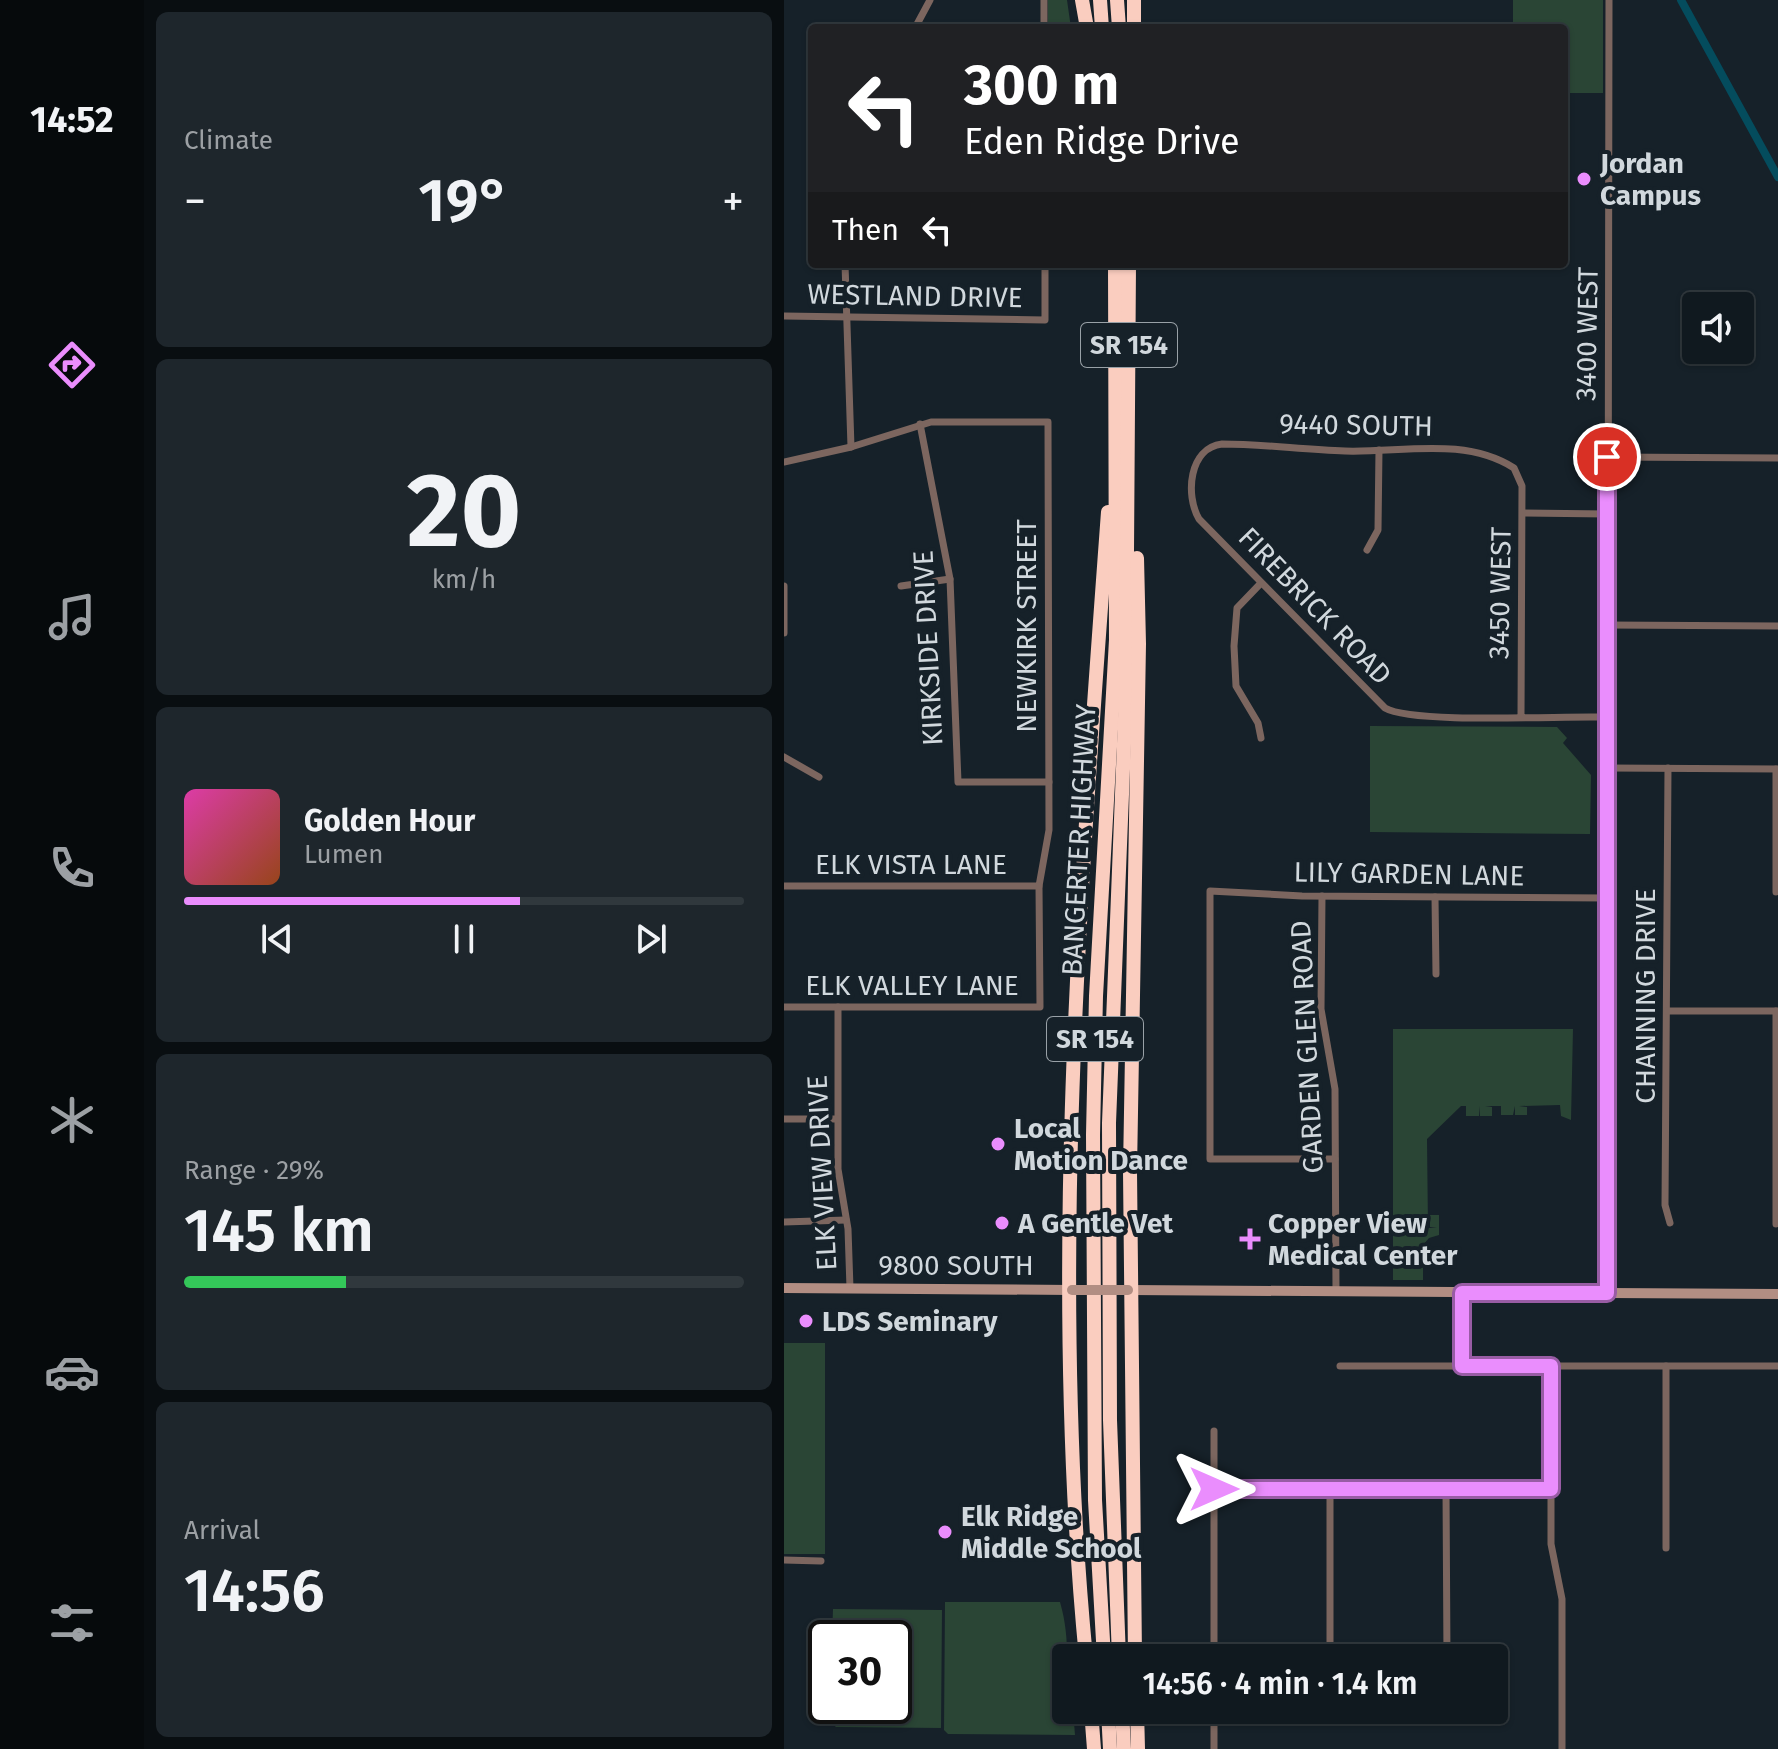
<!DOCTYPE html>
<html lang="en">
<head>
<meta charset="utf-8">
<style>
	:root { --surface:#10191f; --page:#1e262c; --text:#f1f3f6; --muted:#9ca0a4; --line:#30383d; --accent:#ea8dfd }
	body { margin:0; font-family:"Fira Sans",sans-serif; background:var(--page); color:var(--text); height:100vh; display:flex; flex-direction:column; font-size:30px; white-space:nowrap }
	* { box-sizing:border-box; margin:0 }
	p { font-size:26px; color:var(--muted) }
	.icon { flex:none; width:44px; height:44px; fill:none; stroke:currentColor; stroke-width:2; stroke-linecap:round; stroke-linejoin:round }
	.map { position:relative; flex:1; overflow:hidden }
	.panel { display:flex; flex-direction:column; gap:12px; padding:12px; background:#090e11; width:640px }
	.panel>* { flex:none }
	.hud { position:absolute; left:24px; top:24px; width:760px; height:244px; border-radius:8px; box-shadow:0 2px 6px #0004,0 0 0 2px var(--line); background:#202124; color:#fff; overflow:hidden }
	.tools { position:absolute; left:898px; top:292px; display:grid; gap:16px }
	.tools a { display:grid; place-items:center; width:72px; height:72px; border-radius:8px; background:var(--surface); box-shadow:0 2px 6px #0004,0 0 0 2px var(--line); font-size:40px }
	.speed { position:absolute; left:24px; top:1620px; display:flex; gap:16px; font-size:40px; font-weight:700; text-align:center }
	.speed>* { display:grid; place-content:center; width:104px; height:104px; border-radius:50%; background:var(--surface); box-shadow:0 2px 6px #0004,0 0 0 2px var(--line); line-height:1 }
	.speed .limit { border:4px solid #111; border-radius:12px; background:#fff; color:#111 }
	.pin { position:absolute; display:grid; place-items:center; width:68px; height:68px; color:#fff; margin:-34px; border:4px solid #fff; border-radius:50%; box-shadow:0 2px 8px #0007 }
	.me { position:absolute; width:88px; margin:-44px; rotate:90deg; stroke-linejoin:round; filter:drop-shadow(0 0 6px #0008) }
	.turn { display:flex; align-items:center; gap:28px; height:168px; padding:0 24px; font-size:36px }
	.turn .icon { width:104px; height:104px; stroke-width:2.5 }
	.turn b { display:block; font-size:56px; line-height:68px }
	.then { display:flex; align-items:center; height:76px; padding:0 24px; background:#0003; gap:16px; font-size:30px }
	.big { font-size:60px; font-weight:600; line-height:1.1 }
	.panel .tile { flex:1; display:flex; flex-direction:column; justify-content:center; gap:12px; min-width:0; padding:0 28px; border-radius:12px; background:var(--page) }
	.panel .dial { align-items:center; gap:0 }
	.dial b { font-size:104px; line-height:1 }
	.song { display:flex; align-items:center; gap:24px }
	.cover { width:96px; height:96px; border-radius:12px; background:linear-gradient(135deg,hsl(320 70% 55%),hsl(20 70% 35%)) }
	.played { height:8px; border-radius:4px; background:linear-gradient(90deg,var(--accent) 60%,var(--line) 60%) }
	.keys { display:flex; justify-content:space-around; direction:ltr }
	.heat { display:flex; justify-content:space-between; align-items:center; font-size:44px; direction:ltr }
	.charge { height:12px; border-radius:6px; background:linear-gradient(90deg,#34c759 29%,var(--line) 0) }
	.trip { position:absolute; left:268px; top:1644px; width:456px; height:80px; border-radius:8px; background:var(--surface); box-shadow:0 2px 6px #0004,0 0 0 2px var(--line); font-weight:600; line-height:80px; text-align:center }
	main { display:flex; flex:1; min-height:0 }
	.tab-bar { display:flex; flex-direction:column; width:144px; justify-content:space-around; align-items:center; background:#060a0c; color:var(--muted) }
	.tab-bar .icon { width:56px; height:56px }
	.tab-bar .current { color:var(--accent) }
	.tab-bar b { font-size:36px; color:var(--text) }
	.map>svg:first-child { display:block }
</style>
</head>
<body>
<main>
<nav class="tab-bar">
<b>14:52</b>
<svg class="icon current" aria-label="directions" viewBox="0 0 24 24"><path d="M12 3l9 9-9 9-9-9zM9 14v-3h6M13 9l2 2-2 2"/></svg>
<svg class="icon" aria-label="music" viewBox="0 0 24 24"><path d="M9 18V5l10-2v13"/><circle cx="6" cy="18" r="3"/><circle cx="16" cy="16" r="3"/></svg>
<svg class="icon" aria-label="phone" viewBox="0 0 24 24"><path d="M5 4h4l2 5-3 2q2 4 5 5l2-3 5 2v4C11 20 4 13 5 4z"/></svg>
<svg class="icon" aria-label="climate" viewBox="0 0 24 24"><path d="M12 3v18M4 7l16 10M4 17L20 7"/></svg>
<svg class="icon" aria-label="car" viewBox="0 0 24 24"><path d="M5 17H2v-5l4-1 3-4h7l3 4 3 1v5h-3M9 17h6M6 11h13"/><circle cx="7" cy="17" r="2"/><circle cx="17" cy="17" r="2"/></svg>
<svg class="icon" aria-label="filters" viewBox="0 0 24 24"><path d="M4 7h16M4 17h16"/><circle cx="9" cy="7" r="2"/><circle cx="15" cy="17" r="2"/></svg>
</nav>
<section class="panel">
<div class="tile"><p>Climate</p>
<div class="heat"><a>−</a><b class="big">19°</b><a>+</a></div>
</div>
<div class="tile dial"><b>20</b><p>km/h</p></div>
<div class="tile">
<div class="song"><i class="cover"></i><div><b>Golden Hour</b><p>Lumen</p></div></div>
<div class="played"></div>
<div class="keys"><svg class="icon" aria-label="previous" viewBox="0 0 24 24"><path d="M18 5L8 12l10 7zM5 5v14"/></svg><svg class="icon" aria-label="pause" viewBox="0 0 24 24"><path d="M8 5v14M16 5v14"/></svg><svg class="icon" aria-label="next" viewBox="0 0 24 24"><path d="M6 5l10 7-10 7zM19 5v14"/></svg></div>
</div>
<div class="tile"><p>Range · 29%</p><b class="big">145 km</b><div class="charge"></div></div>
<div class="tile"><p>Arrival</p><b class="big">14:56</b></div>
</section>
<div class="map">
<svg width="994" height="1749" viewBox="0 0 994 1749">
	<rect width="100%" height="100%" fill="#162129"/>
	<g fill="#2a4535">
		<path d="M264,0h19l4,28h-23z"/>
		<path d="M729,0h90v93h-39v-65h-45v-5l-6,-1z"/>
		<path d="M586,726l187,1 10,11 -4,5 28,32 -1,59 -220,-2z"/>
		<path d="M609,1029h180l-2,91 -10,-4 -1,-11 -41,1 8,1v8h-12v-9l-2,9h-12v-9h-16l7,1v9h-12v-10l-1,10h-13v-10h-5l-34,33 1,89h9l-7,-1v-12h9v20l-10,3 -6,7v35h-30z"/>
		<rect x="0" y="1343" width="41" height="211"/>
		<path d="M161,1602h115c11,38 6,69 6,108h7l2,25 -127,-1 -4,-4z"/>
		<path d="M49,1609l109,1 -1,118 -105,-1 -5,-4 1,-17h62v-68h-62z"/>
	</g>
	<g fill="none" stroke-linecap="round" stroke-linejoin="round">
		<path stroke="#044c5d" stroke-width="8" d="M897,0l97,177"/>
		<g stroke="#7c665f" stroke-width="7">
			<path d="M260,0v28"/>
			<path d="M131,28l15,-28"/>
			<path d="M61,264l6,183"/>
			<path d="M0,316l261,4v-56"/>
			<path d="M136,424l30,155 8,203h91"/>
			<path d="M823,457l171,1"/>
			<path d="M0,462l67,-15 80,-25h117l1,408 -10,56 1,121h-256"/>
			<path d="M739,513l84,1"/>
			<path d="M583,550l11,-20 1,-80"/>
			<path d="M477,583l-24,25 -3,38 2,40 22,37 3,15"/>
			<path d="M0,586v47"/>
			<path d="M117,586l49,-7"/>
			<path d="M823,625l171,1"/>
			<path d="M737,716l1,-230 -8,-18c-50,-32 -114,-15 -169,-17 -41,-1 -81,-7 -123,-7 -33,4 -37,51 -23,75l186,189c27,16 174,8 213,9h10"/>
			<path d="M0,757l35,20"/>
			<path d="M824,768l170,1"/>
			<path d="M884,768l-3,437 5,18"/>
			<path d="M0,886h255"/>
			<path d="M992,892v-123"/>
			<path d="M538,896l-1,113 14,80 1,203"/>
			<path d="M651,897l1,77"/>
			<path d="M54,1007v162l10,60 2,59"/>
			<path d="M883,1011h111"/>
			<path d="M992,1011v213"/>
			<path d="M0,1119h53"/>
			<path d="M551,1159h-125v-268l92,5 305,2"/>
			<path d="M0,1222l62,-2"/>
			<path d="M678,1293v73"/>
			<path d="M823,1293l2,-1293"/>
			<path d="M556,1366h438"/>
			<path d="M767,1366v178l11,55v150"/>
			<path d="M882,1366v182"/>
			<path d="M430,1431v227"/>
			<path d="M430,1489h337"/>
			<path d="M546,1489v169"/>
			<path d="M662,1489l1,169"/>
			<path d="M0,1560l37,1"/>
			<path d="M430,1710v39"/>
		</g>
		<g stroke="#b28e83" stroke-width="10">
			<path d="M0,1288l288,2"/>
			<path d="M344,1290l650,4"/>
		</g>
		<g stroke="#facdbf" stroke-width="14">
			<path d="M298,0l5,28"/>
			<path d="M316,0l2,28"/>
			<path d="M333,0l2,28"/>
			<path d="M350,28v-28"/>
			<path d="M302,1658c-37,-382 -6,-764 22,-1146"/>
			<path d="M320,1658l-9,-158 -2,-365 3,-139 20,-356 -1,-376"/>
			<path d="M335,1658l-9,-238 -1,-297 17,-430 3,-429"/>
			<path d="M351,1658l-5,-487 9,-527 -2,-86"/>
			<path d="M307,1710l3,39"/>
			<path d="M324,1710l2,39"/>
			<path d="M338,1710l2,39"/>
			<path d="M353,1710l1,39"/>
		</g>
		<path stroke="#b28e83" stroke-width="10" d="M288,1290h56"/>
	</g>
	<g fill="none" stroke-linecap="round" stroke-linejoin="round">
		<defs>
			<path id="route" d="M430,1489h337v-123h-89v-73h145v-836"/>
		</defs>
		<use href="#route" stroke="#985ca4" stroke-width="20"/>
		<use href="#route" stroke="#ea8dfd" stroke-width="14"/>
	</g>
	<g fill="#ea8dfd" stroke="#162129" stroke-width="3">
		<circle cx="800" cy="179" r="8"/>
		<circle cx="214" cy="1144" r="8"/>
		<circle cx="218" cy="1223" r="8"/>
		<path d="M462 1227h8v8h8v8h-8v8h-8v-8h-8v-8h8z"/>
		<circle cx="22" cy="1321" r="8"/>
		<circle cx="161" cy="1532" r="8"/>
	</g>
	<g text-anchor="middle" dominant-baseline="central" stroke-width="8" stroke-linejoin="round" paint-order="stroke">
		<g fill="#162129" stroke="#99a1a7" stroke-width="2">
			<rect x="297" y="323" width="96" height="44" rx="6"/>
			<rect x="263" y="1017" width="96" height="44" rx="6"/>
		</g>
		<g font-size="26" font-weight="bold" fill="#d1d8dd">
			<text x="345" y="345">SR 154</text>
			<text x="311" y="1039">SR 154</text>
		</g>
		<g font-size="28" font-weight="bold" fill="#d1d8dd" stroke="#162129" text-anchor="start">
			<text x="816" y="163">Jordan<tspan x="816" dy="32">Campus</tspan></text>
			<text x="230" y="1128">Local<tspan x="230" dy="32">Motion Dance</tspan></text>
			<text x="234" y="1223">A Gentle Vet</text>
			<text x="484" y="1223">Copper View<tspan x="484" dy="32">Medical Center</tspan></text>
			<text x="38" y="1321">LDS Seminary</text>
			<text x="177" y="1516">Elk Ridge<tspan x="177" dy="32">Middle School</tspan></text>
		</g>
		<g font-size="28" fill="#d1d8dd" stroke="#162129">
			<text transform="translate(131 296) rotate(1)">WESTLAND DRIVE</text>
			<text transform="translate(803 334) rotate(-89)">3400 WEST</text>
			<text transform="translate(572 425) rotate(1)">9440 SOUTH</text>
			<text transform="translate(716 593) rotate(-89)">3450 WEST</text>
			<text transform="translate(531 606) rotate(46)">FIREBRICK ROAD</text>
			<text transform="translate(242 626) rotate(-90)">NEWKIRK STREET</text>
			<text transform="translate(144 648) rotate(-93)">KIRKSIDE DRIVE</text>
			<text transform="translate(295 840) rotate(-87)">BANGERTER HIGHWAY</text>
			<text x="127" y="864">ELK VISTA LANE</text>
			<text transform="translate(625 874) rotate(1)">LILY GARDEN LANE</text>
			<text x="128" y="985">ELK VALLEY LANE</text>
			<text transform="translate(861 996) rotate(-90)">CHANNING DRIVE</text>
			<text transform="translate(523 1047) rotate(-93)">GARDEN GLEN ROAD</text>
			<text transform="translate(38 1173) rotate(-93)">ELK VIEW DRIVE</text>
			<text x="172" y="1265">9800 SOUTH</text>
		</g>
	</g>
</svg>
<div class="tools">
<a><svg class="icon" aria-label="sound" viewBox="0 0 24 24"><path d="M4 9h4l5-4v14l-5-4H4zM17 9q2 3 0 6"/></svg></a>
</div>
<div class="speed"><div class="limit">30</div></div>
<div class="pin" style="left:823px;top:457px;background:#d93025"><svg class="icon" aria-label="arrive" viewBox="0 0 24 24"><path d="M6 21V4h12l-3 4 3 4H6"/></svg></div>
<svg class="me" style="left:430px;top:1489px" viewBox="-20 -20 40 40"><path d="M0-17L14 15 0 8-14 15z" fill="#ea8dfd" stroke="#fff" stroke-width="4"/></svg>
<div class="trip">14:56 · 4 min · 1.4 km</div>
<div class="hud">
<div class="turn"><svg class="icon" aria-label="left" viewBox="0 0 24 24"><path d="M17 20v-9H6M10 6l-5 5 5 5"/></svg><div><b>300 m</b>Eden Ridge Drive</div></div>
<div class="then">Then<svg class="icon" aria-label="left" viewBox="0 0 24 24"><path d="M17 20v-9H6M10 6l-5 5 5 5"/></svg></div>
</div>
</div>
</main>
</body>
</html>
